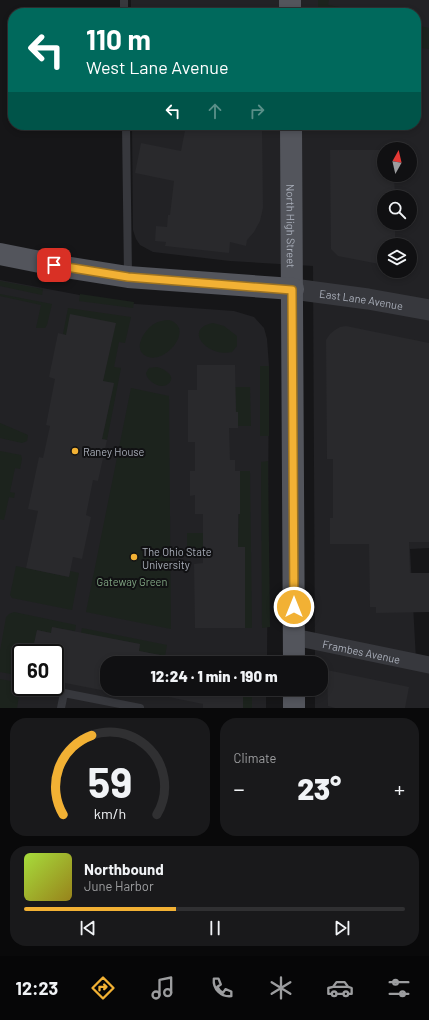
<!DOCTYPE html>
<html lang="en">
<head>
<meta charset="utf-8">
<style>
	:root { --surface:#101012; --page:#19191b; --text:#f1f3f6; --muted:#9c9d9f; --line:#303032; --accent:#f2b134 }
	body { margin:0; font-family:Barlow,sans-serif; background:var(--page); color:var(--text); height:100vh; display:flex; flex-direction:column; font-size:15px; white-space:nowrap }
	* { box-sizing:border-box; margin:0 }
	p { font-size:13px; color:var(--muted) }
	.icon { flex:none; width:22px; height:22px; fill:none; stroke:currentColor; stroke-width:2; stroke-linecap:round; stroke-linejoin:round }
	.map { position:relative; height:708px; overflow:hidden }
	.sheet { display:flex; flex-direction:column; gap:10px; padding:10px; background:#09090a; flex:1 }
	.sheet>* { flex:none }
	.banner { position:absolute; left:8px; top:8px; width:413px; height:122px; border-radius:16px; box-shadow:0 2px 6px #0003,0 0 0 1px var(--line); background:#00695c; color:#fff; overflow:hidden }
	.needle { width:26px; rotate:8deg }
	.controls { position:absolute; left:377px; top:142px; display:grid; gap:8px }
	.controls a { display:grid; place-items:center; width:40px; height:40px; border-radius:50%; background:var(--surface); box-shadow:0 2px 6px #0003,0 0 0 1px var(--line); font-size:20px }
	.speed { position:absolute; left:12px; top:644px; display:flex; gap:8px; font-size:20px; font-weight:700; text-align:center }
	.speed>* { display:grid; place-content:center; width:52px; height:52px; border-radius:50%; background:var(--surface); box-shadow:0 2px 6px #0003,0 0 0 1px var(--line); line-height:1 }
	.speed .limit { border:2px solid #111; border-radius:6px; background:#fff; color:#111 }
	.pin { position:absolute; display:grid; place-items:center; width:34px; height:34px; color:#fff; margin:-17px; border-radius:8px; box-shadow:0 2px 6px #0006 }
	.me { position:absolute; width:44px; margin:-22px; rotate:0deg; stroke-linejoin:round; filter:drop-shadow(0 0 3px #0008) }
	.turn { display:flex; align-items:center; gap:14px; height:84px; padding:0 12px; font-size:18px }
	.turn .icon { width:52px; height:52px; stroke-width:2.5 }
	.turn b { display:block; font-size:28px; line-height:34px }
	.lanes { display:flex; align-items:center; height:38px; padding:0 12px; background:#0003; justify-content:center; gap:20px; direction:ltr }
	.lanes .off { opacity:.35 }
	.big { font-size:30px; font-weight:800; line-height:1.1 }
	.sheet .card { flex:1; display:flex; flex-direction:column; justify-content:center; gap:6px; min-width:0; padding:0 14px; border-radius:16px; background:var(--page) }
	.sheet .dial { align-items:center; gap:0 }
	.dial svg { height:104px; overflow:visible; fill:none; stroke:var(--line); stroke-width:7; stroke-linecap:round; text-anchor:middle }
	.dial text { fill:var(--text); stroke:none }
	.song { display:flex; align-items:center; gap:12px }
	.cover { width:48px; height:48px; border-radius:6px; background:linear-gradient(135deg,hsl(80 70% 55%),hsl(50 70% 35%)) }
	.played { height:4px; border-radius:2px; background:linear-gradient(90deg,var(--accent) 40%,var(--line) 40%) }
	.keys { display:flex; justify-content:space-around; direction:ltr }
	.heat { display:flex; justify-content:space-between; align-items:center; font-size:22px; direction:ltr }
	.sheet .tiles { flex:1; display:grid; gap:10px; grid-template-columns:1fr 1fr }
	.card:last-child { grid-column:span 2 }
	.trip { position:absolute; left:100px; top:656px; width:228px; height:40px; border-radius:16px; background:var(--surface); box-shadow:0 2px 6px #0003,0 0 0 1px var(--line); font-weight:800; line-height:40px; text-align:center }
	.tabs { display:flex; height:64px; justify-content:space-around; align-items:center; background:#060607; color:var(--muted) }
	.tabs .icon { width:28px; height:28px }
	.tabs .current { color:var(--accent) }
	.tabs b { font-size:18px; color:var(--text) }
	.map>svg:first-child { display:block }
</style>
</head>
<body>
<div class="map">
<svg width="429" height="708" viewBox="0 0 429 708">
	<rect width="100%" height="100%" fill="#161618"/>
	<g fill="#222225" fill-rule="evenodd">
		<path d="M131,0h298v548l-19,1 6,111 13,3v45h-114v-19h6v-26h-6l-2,-397 -83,-5 -77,-9 -13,-7 -4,-6 -3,-9 -1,-105h284v-112h-285zM384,149h26v26h-26zM384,197h26v26h-26zM384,245h26v26h-26z"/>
		<path d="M0,280l122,23 112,8 20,6 10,11 3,11 2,27 -2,297h-160v26h159v19h-266zM21,653h34v34h-34z"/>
	</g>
	<g fill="#1c231d">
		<path d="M318,0h11l-1,5 12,2v3l14,3h-36z"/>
		<path d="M416,25l13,3v21l-13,-2z"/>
		<path d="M0,281l43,8 -1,6 -42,-9z"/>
		<path d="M0,294l52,10 -5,21 -2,3h-9l5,-23 -41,-9z"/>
		<path d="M80,294l54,8 -1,6 -54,-7z"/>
		<path d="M68,308l63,9 -6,26 -6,-1 -5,25 7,1 -14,72 -5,-1 12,-55 -11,-3 12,-57 -49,11 -3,-1z"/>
		<path d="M169,320c27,8 -4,46 -23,36 -14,-7 -1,-27 8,-32 5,-3 10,-4 15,-4z"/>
		<path d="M213,323l11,3 13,10v10l-5,6c-24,6 -50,-23 -19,-29z"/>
		<rect x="260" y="366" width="9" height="70"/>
		<path d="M157,367c5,1 21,9 11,17 -8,6 -21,-3 -22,-11l3,-5z"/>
		<path d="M235,387h15l1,39h-13v-14h-2z"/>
		<path d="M131,388l38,8 2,233 -85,-17z"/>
		<path d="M0,423l28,12 -1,6 -5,2 -22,-5z"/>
		<path d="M0,451l21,4 1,4 -2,10 -5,-1 -5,24 5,1 -1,5 -5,-1 -5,23 -4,-1z"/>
		<path d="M268,461l2,166 -8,1 -1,-166z"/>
		<path d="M240,471h10l2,157h-7l-7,-81z"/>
		<rect x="187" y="533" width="16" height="21"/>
		<path d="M16,566l53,11 1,-6 9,2 -7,37 -60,-12 -2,-3z"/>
		<path d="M14,612l62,13 -1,6 -23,-4 -1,6 -14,-3 -5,23h-11v23l-21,-4v-21l6,-34 3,-3z"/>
		<path d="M82,628l85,17 -2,11 -26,-5 1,-7 -59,-11z"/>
		<path d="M0,679l21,4 -4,25h-17z"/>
		<rect x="243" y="689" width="9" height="19"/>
	</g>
	<g fill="#29292c">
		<path d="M186,125h76l1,83 -3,13 -6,11 -7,8 -1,6 -16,-4 -1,11 -64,-7 1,-4 -11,-1 1,-15 11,1 1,-12h2l4,-34 -39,-8 6,-30 40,8z"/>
		<path d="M330,150h54v25h10l1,22h-11v26h11v22h-11v20l-46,-9 -7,-7z"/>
		<path d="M70,314l46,9 -13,58 11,2 -12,56 5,1 -9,41 -5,-1 -7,35 5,2 -9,42 -9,-2 -4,20 -43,-9 12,-57 -10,-2 11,-52 4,1 7,-32 -4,-1 9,-46 -6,-2 9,-44 8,2z"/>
		<path d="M346,326l83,17v199h-20l1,31h19v39l-53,1v-6h-6l-1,-63h-39v-26h3v-59h-6l-1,-119 4,-6 5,-4 5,-3z"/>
		<path d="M197,365h38l1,47h2v16h-9l1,32h5v11h5v43h-2v33h7v81h-50l-1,-64 9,-1v-49h-8v-19l-5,1v-25h5v-29h-7v-52h9z"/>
		<path d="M52,627l88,17 -1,7 64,12h-96v26h136v19h-40v-4l-64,-13 -2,6 -82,-16v-28h-23l5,-23 14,3z"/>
		<path d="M327,670l82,17 -4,21h-70l-7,-2z"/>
	</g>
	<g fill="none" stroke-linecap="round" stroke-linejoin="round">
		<g stroke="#37383d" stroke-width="8">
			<path d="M124,0v13"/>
			<path d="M126,125l2,151"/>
			<path d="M61,708l3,-15 76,15"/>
		</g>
		<path stroke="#37383d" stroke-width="17" id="s1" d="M294,637l135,28"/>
		<path stroke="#37383d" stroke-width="21" id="s2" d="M293,289l75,10 61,11"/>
		<g stroke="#53555c" stroke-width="22">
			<path d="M290,0v13"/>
			<path id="s3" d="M291,125l3,538"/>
			<path d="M0,254l65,13 63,10 165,12"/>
			<path d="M294,689v19"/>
		</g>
	</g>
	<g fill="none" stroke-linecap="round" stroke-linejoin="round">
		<defs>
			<path id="route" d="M54,265l74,12 164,13 2,317"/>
		</defs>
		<use href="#route" stroke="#9d7322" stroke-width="10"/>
		<use href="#route" stroke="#f2b134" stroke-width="7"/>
	</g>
	<g fill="#f2b134" stroke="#111113" stroke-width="1.5">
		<circle cx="75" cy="451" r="4"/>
		<circle cx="134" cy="557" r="4"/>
	</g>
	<g text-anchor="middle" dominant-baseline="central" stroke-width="4" stroke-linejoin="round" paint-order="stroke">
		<g font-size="11" fill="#a8adb8" stroke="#111113">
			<text stroke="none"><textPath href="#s3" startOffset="101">North High Street</textPath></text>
			<text stroke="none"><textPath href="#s2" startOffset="69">East Lane Avenue</textPath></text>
			<text stroke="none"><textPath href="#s1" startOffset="69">Frambes Avenue</textPath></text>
		</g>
		<g font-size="11" fill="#a8adb8" stroke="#111113" text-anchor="start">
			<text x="83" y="451">Raney House</text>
			<text x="142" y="551">The Ohio State<tspan x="142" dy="13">University</tspan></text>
		</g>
		<g font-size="11" fill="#7fa381" stroke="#111113">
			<text x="132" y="581">Gateway Green</text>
		</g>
	</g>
</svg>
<div class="controls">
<a><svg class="needle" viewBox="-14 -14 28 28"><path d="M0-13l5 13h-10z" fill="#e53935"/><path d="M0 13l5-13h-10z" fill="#9c9d9f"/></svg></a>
<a><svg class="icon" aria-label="search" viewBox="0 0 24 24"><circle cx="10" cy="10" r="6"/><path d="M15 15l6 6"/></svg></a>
<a><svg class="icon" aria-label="layers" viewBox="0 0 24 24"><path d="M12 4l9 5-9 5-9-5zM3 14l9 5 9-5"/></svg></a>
</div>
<div class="speed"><div class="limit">60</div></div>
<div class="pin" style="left:54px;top:265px;background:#d93025"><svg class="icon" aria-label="arrive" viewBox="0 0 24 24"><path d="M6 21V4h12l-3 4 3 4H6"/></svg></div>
<svg class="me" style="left:294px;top:607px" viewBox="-20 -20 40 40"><circle r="17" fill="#f2b134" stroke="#fff" stroke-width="3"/><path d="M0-11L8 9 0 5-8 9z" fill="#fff"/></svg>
<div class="trip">12:24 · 1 min · 190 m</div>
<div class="banner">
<div class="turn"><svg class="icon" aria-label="left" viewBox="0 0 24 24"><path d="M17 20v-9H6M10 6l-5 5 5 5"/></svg><div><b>110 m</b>West Lane Avenue</div></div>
<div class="lanes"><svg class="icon" aria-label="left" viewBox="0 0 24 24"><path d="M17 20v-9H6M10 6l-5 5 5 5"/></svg><svg class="icon off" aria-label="ahead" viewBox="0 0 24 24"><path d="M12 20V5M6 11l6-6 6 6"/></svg><svg class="icon off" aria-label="right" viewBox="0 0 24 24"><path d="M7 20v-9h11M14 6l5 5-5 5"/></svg></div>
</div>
</div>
<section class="sheet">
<div class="tiles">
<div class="card dial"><svg viewBox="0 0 100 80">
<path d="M14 69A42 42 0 1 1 86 69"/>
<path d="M14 69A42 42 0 0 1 36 8" stroke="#f2b134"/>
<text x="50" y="56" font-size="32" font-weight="700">59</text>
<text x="50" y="72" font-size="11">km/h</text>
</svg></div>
<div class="card"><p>Climate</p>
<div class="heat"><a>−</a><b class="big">23°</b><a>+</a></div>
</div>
<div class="card">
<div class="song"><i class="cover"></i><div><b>Northbound</b><p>June Harbor</p></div></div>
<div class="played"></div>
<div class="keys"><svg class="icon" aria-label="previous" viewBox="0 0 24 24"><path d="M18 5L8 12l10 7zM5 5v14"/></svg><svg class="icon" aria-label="pause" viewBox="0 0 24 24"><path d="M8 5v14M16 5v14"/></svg><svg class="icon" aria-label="next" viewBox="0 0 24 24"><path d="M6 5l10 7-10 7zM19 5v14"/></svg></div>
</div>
</div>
</section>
<nav class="tabs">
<b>12:23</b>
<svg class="icon current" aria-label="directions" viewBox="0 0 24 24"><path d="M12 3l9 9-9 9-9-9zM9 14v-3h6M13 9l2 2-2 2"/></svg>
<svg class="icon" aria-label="music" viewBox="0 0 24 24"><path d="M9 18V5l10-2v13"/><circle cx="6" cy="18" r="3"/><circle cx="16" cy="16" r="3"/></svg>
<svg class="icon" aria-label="phone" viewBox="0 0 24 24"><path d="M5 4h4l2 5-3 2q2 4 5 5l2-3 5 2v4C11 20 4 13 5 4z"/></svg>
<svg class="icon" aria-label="climate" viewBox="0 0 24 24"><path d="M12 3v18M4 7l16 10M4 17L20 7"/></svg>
<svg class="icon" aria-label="car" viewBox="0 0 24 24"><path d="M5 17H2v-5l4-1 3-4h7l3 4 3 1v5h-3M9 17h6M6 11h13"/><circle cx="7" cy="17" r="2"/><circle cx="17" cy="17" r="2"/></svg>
<svg class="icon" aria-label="filters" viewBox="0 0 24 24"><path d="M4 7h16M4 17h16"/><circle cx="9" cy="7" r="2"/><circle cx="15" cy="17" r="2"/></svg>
</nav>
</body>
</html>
